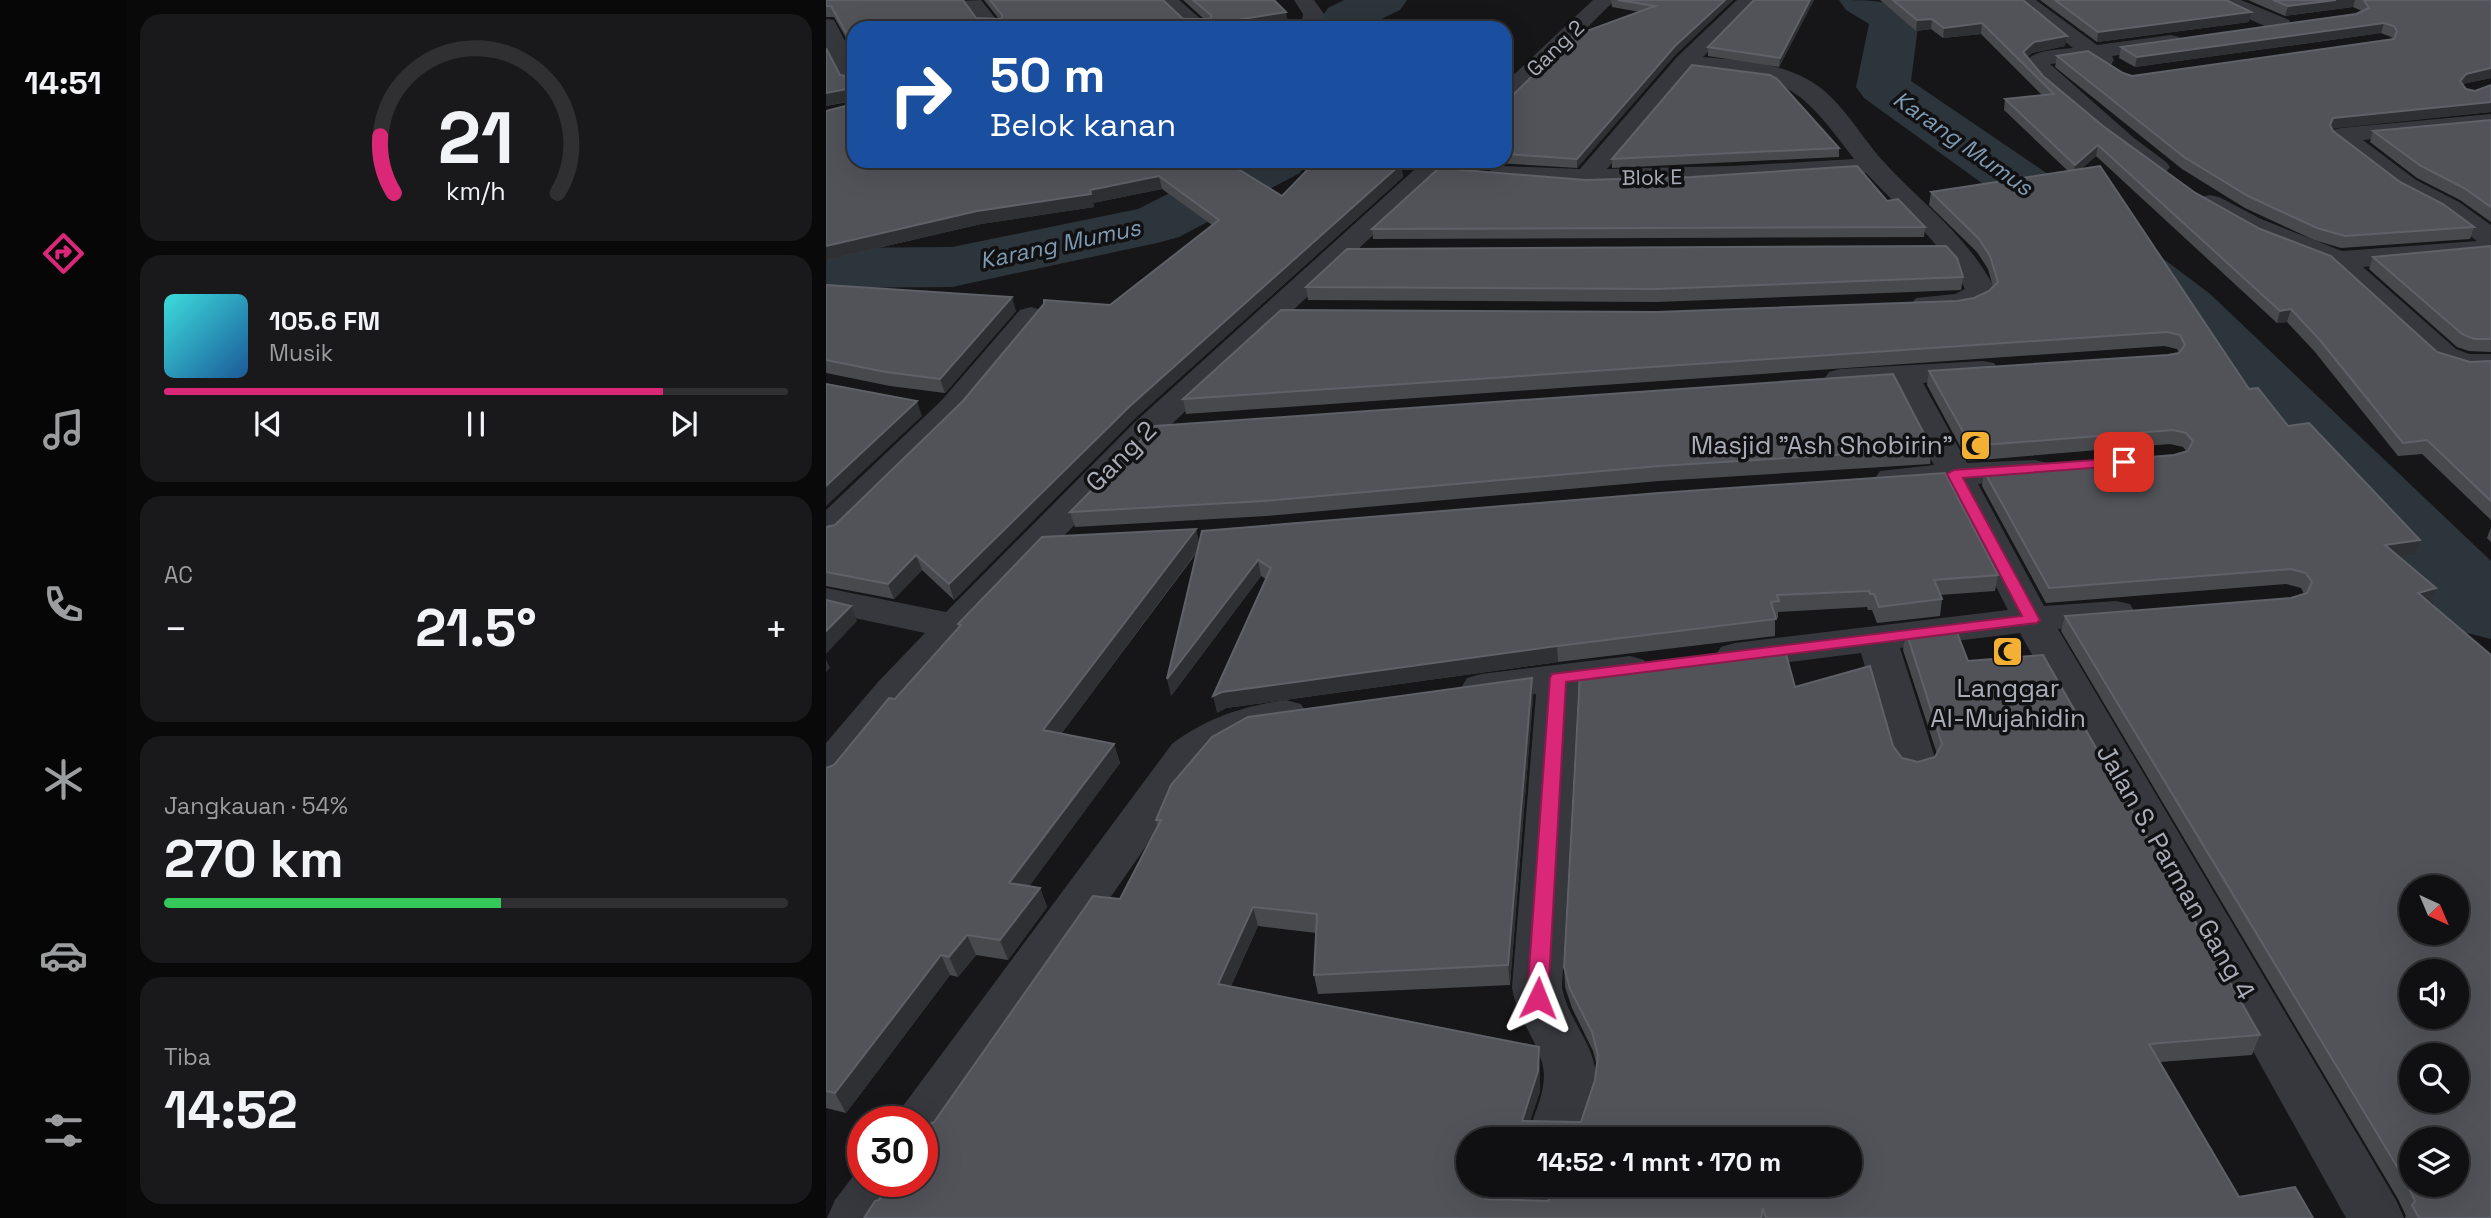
<!DOCTYPE html>
<html lang="id">
<head>
<meta charset="utf-8">
<style>
	:root { --surface:#101012; --page:#19191b; --text:#f1f3f6; --muted:#9c9d9f; --line:#303032; --accent:#db2777 }
	body { margin:0; font-family:"Space Grotesk",sans-serif; background:var(--page); color:var(--text); height:100vh; display:flex; flex-direction:column; font-size:26px; white-space:nowrap }
	* { box-sizing:border-box; margin:0 }
	p { font-size:23px; color:var(--muted) }
	.icon { flex:none; width:38px; height:38px; fill:none; stroke:currentColor; stroke-width:2; stroke-linecap:round; stroke-linejoin:round }
	.map { position:relative; flex:1; overflow:hidden }
	.details { display:flex; flex-direction:column; gap:14px; padding:14px; background:#09090a; width:700px }
	.details>* { flex:none }
	.guide { position:absolute; left:21px; top:21px; width:665px; height:147px; border-radius:21px; box-shadow:0 7px 28px #0002,0 0 0 2px var(--line); background:#1a4fa0; color:#fff; overflow:hidden }
	.needle { width:46px; rotate:136deg }
	.controls { position:absolute; left:1573px; top:875px; display:grid; gap:14px }
	.controls a { display:grid; place-items:center; width:70px; height:70px; border-radius:50%; background:var(--surface); box-shadow:0 7px 28px #0002,0 0 0 2px var(--line); font-size:35px }
	.speed { position:absolute; left:21px; top:1106px; display:flex; gap:14px; font-size:35px; font-weight:700; text-align:center }
	.speed>* { display:grid; place-content:center; width:91px; height:91px; border-radius:50%; background:var(--surface); box-shadow:0 7px 28px #0002,0 0 0 2px var(--line); line-height:1 }
	.speed .limit { border:10px solid #d22; background:#fff; color:#111 }
	.pin { position:absolute; display:grid; place-items:center; width:60px; height:60px; color:#fff; margin:-30px; border-radius:14px; box-shadow:0 4px 10px #0006 }
	.me { position:absolute; width:77px; margin:-38px; rotate:2deg; stroke-linejoin:round; filter:drop-shadow(0 0 5px #0008) }
	.turn { display:flex; align-items:center; gap:24px; height:147px; padding:0 28px; font-size:32px }
	.turn .icon { width:91px; height:91px; stroke-width:2.5 }
	.turn b { display:block; font-size:49px; line-height:60px }
	.big { font-size:52px; font-weight:600; line-height:1.1 }
	.details .card { flex:1; display:flex; flex-direction:column; justify-content:center; gap:10px; min-width:0; padding:0 24px; border-radius:21px; background:var(--page) }
	.details .dial { align-items:center; gap:0 }
	.dial svg { height:182px; overflow:visible; fill:none; stroke:var(--line); stroke-width:7; stroke-linecap:round; text-anchor:middle }
	.dial text { fill:var(--text); stroke:none }
	.song { display:flex; align-items:center; gap:21px }
	.cover { width:84px; height:84px; border-radius:10px; background:linear-gradient(135deg,hsl(180 70% 55%),hsl(210 70% 35%)) }
	.played { height:7px; border-radius:4px; background:linear-gradient(90deg,var(--accent) 80%,var(--line) 80%) }
	.keys { display:flex; justify-content:space-around; direction:ltr }
	.heat { display:flex; justify-content:space-between; align-items:center; font-size:38px; direction:ltr }
	.charge { height:10px; border-radius:5px; background:linear-gradient(90deg,#34c759 54%,var(--line) 0) }
	.trip { position:absolute; left:630px; top:1127px; width:406px; height:70px; border-radius:35px; background:var(--surface); box-shadow:0 7px 28px #0002,0 0 0 2px var(--line); font-weight:600; line-height:70px; text-align:center }
	main { display:flex; flex:1; min-height:0 }
	.menu { display:flex; flex-direction:column; width:126px; justify-content:space-around; align-items:center; background:#060607; color:var(--muted) }
	.menu .icon { width:49px; height:49px }
	.menu .on { color:var(--accent) }
	.menu b { font-size:32px; color:var(--text) }
	.map>svg:first-child { display:block }
</style>
</head>
<body>
<main>
<nav class="menu">
<b>14:51</b>
<svg class="icon on" aria-label="directions" viewBox="0 0 24 24"><path d="M12 3l9 9-9 9-9-9zM9 14v-3h6M13 9l2 2-2 2"/></svg>
<svg class="icon" aria-label="music" viewBox="0 0 24 24"><path d="M9 18V5l10-2v13"/><circle cx="6" cy="18" r="3"/><circle cx="16" cy="16" r="3"/></svg>
<svg class="icon" aria-label="phone" viewBox="0 0 24 24"><path d="M5 4h4l2 5-3 2q2 4 5 5l2-3 5 2v4C11 20 4 13 5 4z"/></svg>
<svg class="icon" aria-label="climate" viewBox="0 0 24 24"><path d="M12 3v18M4 7l16 10M4 17L20 7"/></svg>
<svg class="icon" aria-label="car" viewBox="0 0 24 24"><path d="M5 17H2v-5l4-1 3-4h7l3 4 3 1v5h-3M9 17h6M6 11h13"/><circle cx="7" cy="17" r="2"/><circle cx="17" cy="17" r="2"/></svg>
<svg class="icon" aria-label="filters" viewBox="0 0 24 24"><path d="M4 7h16M4 17h16"/><circle cx="9" cy="7" r="2"/><circle cx="15" cy="17" r="2"/></svg>
</nav>
<section class="details">
<div class="card dial"><svg viewBox="0 0 100 80">
<path d="M14 69A42 42 0 1 1 86 69"/>
<path d="M14 69A42 42 0 0 1 8 44" stroke="#db2777"/>
<text x="50" y="56" font-size="32" font-weight="700">21</text>
<text x="50" y="72" font-size="11">km/h</text>
</svg></div>
<div class="card">
<div class="song"><i class="cover"></i><div><b>105.6 FM</b><p>Musik</p></div></div>
<div class="played"></div>
<div class="keys"><svg class="icon" aria-label="previous" viewBox="0 0 24 24"><path d="M18 5L8 12l10 7zM5 5v14"/></svg><svg class="icon" aria-label="pause" viewBox="0 0 24 24"><path d="M8 5v14M16 5v14"/></svg><svg class="icon" aria-label="next" viewBox="0 0 24 24"><path d="M6 5l10 7-10 7zM19 5v14"/></svg></div>
</div>
<div class="card"><p>AC</p>
<div class="heat"><a>−</a><b class="big">21.5°</b><a>+</a></div>
</div>
<div class="card"><p>Jangkauan · 54%</p><b class="big">270 km</b><div class="charge"></div></div>
<div class="card"><p>Tiba</p><b class="big">14:52</b></div>
</section>
<div class="map">
<svg width="1665" height="1218" viewBox="0 0 1665 1218">
	<rect width="100%" height="100%" fill="#161618"/>
	<g fill="none" stroke-linecap="round" stroke-linejoin="round">
		<g fill="#2c353c" fill-rule="evenodd">
			<path d="M518,0h63l-7,10 -29,14 1,4h-50l-1,-10 7,-10z"/>
			<path d="M1013,0c30,0 62,0 80,19l-8,62 159,108 139,104 282,268v78l-32,-8 -298,-308 -135,-108 -162,-117 -8,-11 13,-63 -23,-14z"/>
			<path d="M407,161h75l-8,12 -121,64 -22,6 -205,44 -126,1v-40l126,-1 186,-38z"/>
		</g>
		<g fill="#37383d" fill-rule="evenodd">
			<path d="M155,0l22,28h-22l-20,-27z"/>
			<path d="M330,0h23l32,28h-24z"/>
			<path d="M468,0h20l10,14 -1,14h-22l2,-14z"/>
			<path d="M767,0h22l-102,101 -8,2v-20z"/>
			<path d="M911,0h22l-56,57c34,3 73,5 104,22 33,18 51,54 76,82 39,43 85,75 112,128l-10,15c-23,6 -46,12 -69,6l-5,-6 5,-6 39,-4 10,-5c-22,-47 -64,-78 -99,-116l-281,14 -93,-8 -4,-5 4,-5 9,-3 79,3 97,-112zM865,69c96,10 104,11 163,90l-121,7 -126,3z"/>
			<path d="M1187,0h23l61,45 74,-10 8,2 3,5 -3,5 -67,9 2,4 -3,5 -8,2 -15,-8 -38,5 84,74 32,24 4,5 -4,5 -9,3 -9,-3 -32,-24 -89,-80 -3,-5c10,-14 33,-13 49,-15z"/>
			<path d="M1388,0h27l48,20 3,5 -3,5h-16l-56,-26z"/>
			<path d="M0,19l8,1 20,38v29l-8,-2 -20,-38z"/>
			<path d="M1665,114v14l-128,12 53,40 43,22 32,23v31l-128,11 93,82 13,5h22v18h-25l-32,-9 -105,-97 -88,-35 -40,-22 -4,-6 4,-6 9,-2 9,2 42,22 81,32 135,-10 -36,-27 -43,-22 -69,-57 3,-5 9,-2z"/>
			<path d="M598,161h28l-293,275 -253,266 -65,81 -15,4v-44l52,-61 47,-49 -99,-21v-24l120,24 189,-190z"/>
			<path d="M205,307l11,3 4,6 -80,98 -127,124 -13,3v-31l116,-110 78,-90z"/>
			<path d="M1157,361l11,2 5,7 -5,7 -71,6 44,80 68,-3 12,3 5,7 -5,7 -69,7 66,122 72,-5 14,3 5,9 -5,9 -72,7 338,571 8,18h-58l-326,-585 -120,15 37,116 -7,11 -15,4 -15,-4 -7,-11 -32,-111 -126,16 -14,-4 -6,-9 6,-9 14,-4 273,-33 -64,-125 -52,3 -12,-3 -5,-7 5,-7 54,-6 -42,-80 -52,4 -11,-3 -5,-7 5,-7 11,-3z"/>
			<path d="M804,656l14,4 6,9 -6,9 -66,11 -16,298c5,31 32,56 34,88 1,21 -10,44 -16,64h-54c6,-20 18,-42 18,-64 -1,-28 -28,-56 -32,-88l24,-293 -55,8 -14,-4 -6,-10 6,-10 14,-4z"/>
			<path d="M460,700l15,4 6,10 -6,10c-45,13 -60,10 -99,42l-261,374 -19,6v-24h-26l7,-16 269,-362c34,-26 71,-38 114,-44z"/>
			<path d="M37,1163v18h46l-22,37h-60l8,-18z"/>
			<path d="M682,1185h59l-17,33h-59z"/>
		</g>
	</g>
	<g fill="#47494d" fill-rule="evenodd">
		<path d="M0,0l150,18 23,1 -15,-19h179l20,19h21l-21,-19h91l14,23 -31,5h-403l371,133 57,35 119,-32 2,13 -270,243 -179,180 -32,-30 -28,29 -68,-13v-59l9,-2 275,-220 102,-80 -50,-36 -69,14 1,4 -113,17 -155,36v-149l27,-7v-3l-27,5 14,-31 12,2 1,-27 -19,-33h-8z"/>
		<path d="M785,0h122l-58,55 -98,113 -113,-7h41v-65l9,-2 126,-82 -28,-5z"/>
		<path d="M928,0h60l-35,67 -71,-11v-9z"/>
		<path d="M1054,0h143l42,46 -33,7 -5,4 16,19 60,50 91,66 243,160 33,10 21,-1v159l-69,-66 -24,2 -83,-104 -28,-30 -10,1 -181,-167 -15,13 168,220 39,37 127,129 -15,2 30,46 61,615h-86l1,-2 -8,-17 -337,-568 4,-15 226,-18 13,-4 -3,-6 -15,-4 -240,19 -64,-117 2,-15 190,-16 12,-4 -3,-4 -13,-3 -202,17 -41,-76 2,-14 239,-16 11,-2 -2,-4 -13,-3 -978,68 -3,-15 474,-87 300,-11 17,-3 15,-7 4,-4 -5,-18 -11,-17 -48,-47 2,-13 137,-21 -64,-61 1,-11 37,-4 -61,-61 -38,4 -12,-9 -15,2z"/>
		<path d="M1214,0h186l23,22 -152,20z"/>
		<path d="M1422,0h243v78l-29,6 29,28 -159,16 1,3 67,51 74,45 -4,12 -129,9 -27,-8 -69,-32 -63,-39 -127,-102 2,-11 75,20 261,-37 -2,-2 -10,-4 -246,34 -16,-9 2,-11 235,-33 6,-3 -9,-4 -68,9z"/>
		<path d="M1665,120v102l-31,-22 -43,-22 -47,-36 3,-11z"/>
		<path d="M1013,148v9l-227,11v-9z"/>
		<path d="M759,180l302,21 38,26 -1,10 -551,2 -1,-10z"/>
		<path d="M1665,246v106l-22,-1 -12,-4 -88,-78 4,-12z"/>
		<path d="M1137,277l-2,13 -304,12 -349,-2 -2,-13z"/>
		<path d="M0,285l190,26 -71,82 -55,-7 -64,-13z"/>
		<path d="M1067,374l39,75 -2,15 -271,17 -393,35 -191,11 -5,-15z"/>
		<path d="M1665,527v15l-4,-4z"/>
		<path d="M370,529l3,15 799,31 -3,16 -55,4 2,4 -2,17 -63,7 -5,-13h-4l-1,-3 -89,5v6h-3v18l-217,26 -332,46 -9,5 49,-134 -5,-3 -90,120 27,-145 -137,183 53,10 6,19 -91,123 11,2 7,19 -39,53 -32,-5 -18,22 -8,-2 -104,138 -20,-5v-340l8,-3 61,-66 64,-72 -1,-3z"/>
		<path d="M1080,631l62,30 292,374 -8,20 -92,7 79,135 74,21h-1449l15,-18 55,-78 186,-223 38,-72 -2,-7 377,-123 -23,288 -192,9 -4,-19 2,-42 -58,-7 -27,60 309,81v24l-10,30 51,1 14,-42 2,-14 -4,-15 -21,-43 -7,-21 -1,-20 231,-280 98,59 9,12 16,4 17,-5 2,-3 -34,-104zM642,1139l382,46 -302,16 -49,-1 8,-15z"/>
	</g>
	<g fill="#2f3033">
		<path d="M899,0h8l-58,55 -98,113v-9l98,-113z"/>
		<path d="M984,0h4l-35,67 1,-9z"/>
		<path d="M1510,0h19l-2,7 -68,9 3,-10z"/>
		<path d="M460,12l2,11 -31,5h-38l-1,-5z"/>
		<path d="M1425,12l-2,10 -152,20 1,-10z"/>
		<path d="M1106,19l-1,10 -15,2 1,-11z"/>
		<path d="M1156,23l-1,11 -38,4 1,-10z"/>
		<path d="M1558,23l-3,10 -246,34 2,-10z"/>
		<path d="M1241,36l-2,10 -33,7 -11,10 2,-11 11,-10z"/>
		<path d="M1665,68v10l-29,6 -2,-3 6,-7z"/>
		<path d="M26,88l2,12 -28,6v-13z"/>
		<path d="M1665,102v10l-161,17 -3,7 6,-18z"/>
		<path d="M1272,145l-2,11 -23,20 2,-11z"/>
		<path d="M575,164l2,13 -270,243 -179,180 -5,-16 181,-178z"/>
		<path d="M333,176l3,13 -69,14 1,4 -113,17 -155,36v-14l151,-35 113,-21z"/>
		<path d="M186,297l4,14 -71,82 -5,-14z"/>
		<path d="M1465,309l-4,13 -10,1 3,-12z"/>
		<path d="M91,401l5,15 -96,90v-20z"/>
		<path d="M370,529l4,18 -151,203 -6,-20z"/>
		<path d="M1594,540l-5,15 -36,5 6,-15z"/>
		<path d="M90,555l6,15 -28,29 -6,-15z"/>
		<path d="M432,560l3,16 -90,120 -4,-17z"/>
		<path d="M1610,588l-6,16 -12,-11z"/>
		<path d="M25,606l6,15 -31,33v-23z"/>
		<path d="M731,646l1,16 -332,46 -9,5 -4,-17 9,-4z"/>
		<path d="M0,659l4,9 -4,4z"/>
		<path d="M706,678l1,19 -23,288 -2,-20z"/>
		<path d="M288,744l6,19 -103,140 -8,-20z"/>
		<path d="M214,888l7,19 -39,53 -8,-20z"/>
		<path d="M427,907l5,19 -35,77 -5,-19z"/>
		<path d="M141,935l9,20 -18,22 -9,-20z"/>
		<path d="M115,955l9,20 -104,138 -11,-20z"/>
		<path d="M713,1047l1,20v24l-16,48 -2,-18z"/>
		<path d="M668,1185h13l-19,33 -2,-19z"/>
	</g>
	<g fill="#525359" stroke="#5f6168" stroke-width="2" fill-rule="evenodd">
		<path d="M0,0h137l13,18 26,1v-4l-12,-15h173l20,19h28v-4l-18,-15h81l12,12 -68,11 5,5h-369v133h371l57,35 34,-35h56l29,3 -271,242 -181,178 -33,-29 -28,29 -62,-12v-45l9,-2 128,-124 81,-97v-4l66,5 109,-85 -60,-44 -69,14 1,4 -114,17 -151,35v-135l27,-7 -1,-16 -26,5v-45l14,27 12,2 1,-32 -22,-39h-5z"/>
		<path d="M792,0h107l-50,46 -98,113 -72,-5v-58l9,-2 59,-58 82,-30z"/>
		<path d="M928,0h56l-30,58 -72,-11z"/>
		<path d="M1067,0h130l44,36 -33,6 -11,10 20,24 60,50 91,66 66,37 71,27 106,96 33,10 21,-1v140l-64,-61 -24,3 -84,-104 -28,-30 -11,2 -182,-166 -23,20 -70,-66 49,-5 -72,-71 -38,5 -12,-9 -15,1z"/>
		<path d="M1229,0h171l25,12 -153,20z"/>
		<path d="M1447,0h63l-48,6z"/>
		<path d="M1538,0h127v68l-25,6 -6,7 6,8 9,2 16,-6v17l-158,16 -3,7 3,6 67,51 43,22 31,23 -129,9 -28,-8 -69,-32 -64,-39 -127,-101 31,-5 35,22 9,3 262,-37 3,-8 -3,-5 -10,-3 -247,34 -16,-10 235,-33 13,-6z"/>
		<path d="M866,65l78,10 7,4 62,69 -227,11z"/>
		<path d="M1665,120v87l-27,-19 -43,-22 -48,-35z"/>
		<path d="M1031,166l30,35 11,-2 27,28 -553,2 67,-61 146,12 107,-3z"/>
		<path d="M1274,166l149,223 9,-1 30,38 21,-3 111,117 -35,5 51,43 -18,5 73,62v563h-72l-7,-13 3,-4 -8,-18 -342,-567 226,-18 16,-5 5,-11 -6,-9 -15,-4 -242,19 -65,-117 190,-16 14,-4 5,-10 -7,-8 -13,-3 -202,16 -42,-75 239,-16 11,-2 6,-8 -5,-10 -13,-3 -984,67 98,-89 376,2 300,-11 17,-3 15,-7 9,-9 -8,-26 -11,-17 -48,-47zM1586,887h45v46h-45zM1586,971h45v46h-45zM1586,1055h45v46h-45zM1586,1139h45v46h-45z"/>
		<path d="M1120,246l11,12 6,19 -306,12 -351,-2 41,-38z"/>
		<path d="M1665,246v93h-17l-12,-5 -89,-77z"/>
		<path d="M0,285l186,12 -72,82 -54,-7 -60,-12z"/>
		<path d="M1067,374l39,75 -273,17 -396,35 -193,11 85,-86z"/>
		<path d="M0,384l91,17 -91,85z"/>
		<path d="M1119,473l53,102 -64,5 8,19 -63,8 -5,-13h-4l-1,-3 -92,4 2,6 -8,1 5,17 -219,27 -335,46 -9,4 58,-128 -13,-8 -91,119 35,-148 457,-38z"/>
		<path d="M370,529l-153,201 71,14 -105,139 31,5 -40,52 -33,-5 -18,22 -8,-2 -106,138 -9,-2v-323l8,-3 55,-67 6,1 66,-74 -3,-1 84,-87z"/>
		<path d="M0,600l25,6 -25,25z"/>
		<path d="M1128,625l14,36 75,-6 217,380 -111,9 90,153 56,-10 18,31h-547l-3,-10 -2,10h-897l11,-17 4,-1 11,-19h32v-53l1,-1 11,-5 159,-226 27,3 41,-79h-5l15,-35 41,-48 36,-20 284,-39 -24,287 -194,10 3,-61 -64,-7 -35,77 321,63 -1,24 -16,50 59,1 14,-42 3,-25 -6,-23 -22,-43 -6,-22 16,-295 204,-25 11,40 75,-21 23,80 9,12 16,4 17,-5 7,-13 -36,-113zM642,1139h382v46h-293l-9,16 -62,-2 8,-14h-26z"/>
	</g>
	<path fill="#db2777" stroke="#8e194d" stroke-width="2" d="M1298,458l7,4 -2,3 -166,13 77,142 -3,3 -471,59 -18,316 -3,6 -7,3 -8,-3 -3,-6 23,-320 2,-4 470,-58 -75,-142 7,-4z"/>
	<defs>
		<symbol id="mosque-square" viewBox="-11 -11 22 22"><rect x="-9" y="-9" width="18" height="18" rx="4" fill="#f2b134" stroke="#111113"/><path d="M3.5-4.9A6 6 0 1 0 3.5 4.9A5 5 0 1 1 3.5-4.9Z" fill="#111"/></symbol>
	</defs>
	<g fill-rule="evenodd">
		<use href="#mosque-square" x="1132" y="428" width="35" height="35"/>
		<use href="#mosque-square" x="1164" y="634" width="35" height="35"/>
	</g>
	<g text-anchor="middle" dominant-baseline="central" stroke-width="7" stroke-linejoin="round" paint-order="stroke">
		<g font-size="21" fill="#a8adb8" stroke="#111113">
			<text transform="translate(729 48) rotate(-44)">Gang 2</text>
			<text transform="translate(826 177) rotate(-1)">Blok E</text>
		</g>
		<g font-size="23" font-style="italic" fill="#7f9bb3" stroke="#111113">
			<text transform="translate(1137 143) rotate(35)">Karang Mumus</text>
			<text transform="translate(234 244) rotate(-12)">Karang Mumus</text>
		</g>
		<g font-size="26" fill="#a8adb8" stroke="#111113" text-anchor="end">
			<text x="1127" y="445">Masjid "Ash Shobirin"</text>
			<text x="1182" y="688" text-anchor="middle">Langgar<tspan x="1182" dy="30">Al-Mujahidin</tspan></text>
		</g>
		<g font-size="26" fill="#a8adb8" stroke="#111113">
			<text transform="translate(295 456) rotate(-45)">Gang 2</text>
			<text transform="translate(1350 872) rotate(60)">Jalan S. Parman Gang 4</text>
		</g>
	</g>
</svg>
<div class="controls">
<a><svg class="needle" viewBox="-14 -14 28 28"><path d="M0-13l5 13h-10z" fill="#e53935"/><path d="M0 13l5-13h-10z" fill="#9c9d9f"/></svg></a>
<a><svg class="icon" aria-label="sound" viewBox="0 0 24 24"><path d="M4 9h4l5-4v14l-5-4H4zM17 9q2 3 0 6"/></svg></a>
<a><svg class="icon" aria-label="search" viewBox="0 0 24 24"><circle cx="10" cy="10" r="6"/><path d="M15 15l6 6"/></svg></a>
<a><svg class="icon" aria-label="layers" viewBox="0 0 24 24"><path d="M12 4l9 5-9 5-9-5zM3 14l9 5 9-5"/></svg></a>
</div>
<div class="speed"><div class="limit">30</div></div>
<div class="pin" style="left:1298px;top:462px;background:#d93025"><svg class="icon" aria-label="arrive" viewBox="0 0 24 24"><path d="M6 21V4h12l-3 4 3 4H6"/></svg></div>
<svg class="me" style="left:712px;top:998px" viewBox="-20 -20 40 40"><path d="M0-17L14 15 0 8-14 15z" fill="#db2777" stroke="#fff" stroke-width="4"/></svg>
<div class="trip">14:52 · 1 mnt · 170 m</div>
<div class="guide">
<div class="turn"><svg class="icon" aria-label="right" viewBox="0 0 24 24"><path d="M7 20v-9h11M14 6l5 5-5 5"/></svg><div><b>50 m</b>Belok kanan</div></div>
</div>
</div>
</main>
</body>
</html>
